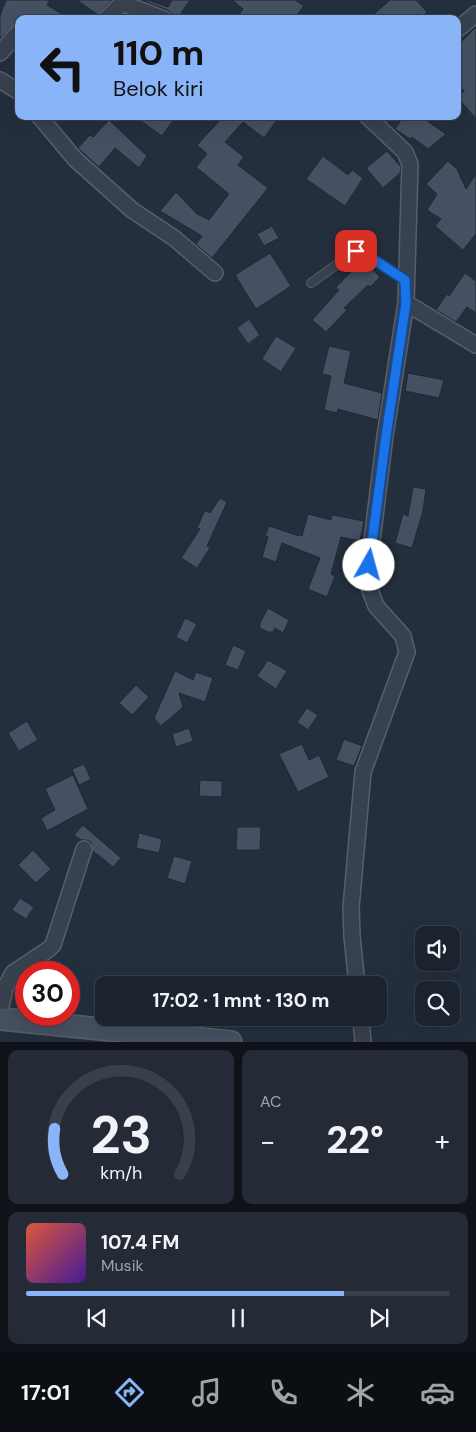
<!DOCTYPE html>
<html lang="id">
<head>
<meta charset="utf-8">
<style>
	:root { --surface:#1b232e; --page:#242b36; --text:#f1f3f6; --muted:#a0a4aa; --line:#39404a; --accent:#8ab4f8 }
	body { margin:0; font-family:"DM Sans",sans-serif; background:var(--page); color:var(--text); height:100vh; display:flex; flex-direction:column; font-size:19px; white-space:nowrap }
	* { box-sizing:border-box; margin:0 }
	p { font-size:16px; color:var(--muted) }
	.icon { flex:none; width:28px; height:28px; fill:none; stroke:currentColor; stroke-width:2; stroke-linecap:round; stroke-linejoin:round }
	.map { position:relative; height:1042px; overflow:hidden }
	.sheet { display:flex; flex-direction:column; gap:8px; padding:8px; background:#0f1319; flex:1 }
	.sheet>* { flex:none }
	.top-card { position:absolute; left:15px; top:15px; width:446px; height:105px; border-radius:10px; box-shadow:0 5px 20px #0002,0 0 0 1px var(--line); background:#8ab4f8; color:#111; overflow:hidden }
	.controls { position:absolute; left:415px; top:926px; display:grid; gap:10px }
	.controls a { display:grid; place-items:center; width:45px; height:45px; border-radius:10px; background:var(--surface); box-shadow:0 5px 20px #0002,0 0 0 1px var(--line); font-size:25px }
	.speed { position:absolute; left:15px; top:961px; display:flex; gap:10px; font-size:25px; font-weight:700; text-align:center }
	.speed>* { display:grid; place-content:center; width:65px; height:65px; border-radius:50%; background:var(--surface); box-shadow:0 5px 20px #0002,0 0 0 1px var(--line); line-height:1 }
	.speed .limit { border:8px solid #d22; background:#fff; color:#111 }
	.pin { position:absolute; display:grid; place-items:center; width:42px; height:42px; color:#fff; margin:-21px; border-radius:10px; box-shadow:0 2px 8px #0006 }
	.me { position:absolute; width:55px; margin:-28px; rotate:7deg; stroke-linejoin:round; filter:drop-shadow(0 0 4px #0008) }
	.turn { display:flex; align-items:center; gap:18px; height:105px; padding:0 15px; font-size:22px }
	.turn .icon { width:65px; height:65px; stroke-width:2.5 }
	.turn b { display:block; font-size:35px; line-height:42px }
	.big { font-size:38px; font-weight:700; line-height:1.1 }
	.sheet .card { flex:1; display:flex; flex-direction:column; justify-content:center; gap:8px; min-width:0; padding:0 18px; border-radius:10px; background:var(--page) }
	.sheet .dial { align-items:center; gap:0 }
	.dial svg { height:130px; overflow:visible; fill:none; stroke:var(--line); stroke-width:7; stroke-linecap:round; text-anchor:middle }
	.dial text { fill:var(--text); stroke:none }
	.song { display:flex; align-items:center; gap:15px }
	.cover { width:60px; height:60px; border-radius:8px; background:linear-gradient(135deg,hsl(10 70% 55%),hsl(260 70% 35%)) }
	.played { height:5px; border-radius:2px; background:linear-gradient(90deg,var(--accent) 75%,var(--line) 75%) }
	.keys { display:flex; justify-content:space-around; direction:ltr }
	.heat { display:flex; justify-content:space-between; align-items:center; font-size:28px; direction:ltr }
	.sheet .tiles { flex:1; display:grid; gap:8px; grid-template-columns:1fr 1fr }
	.card:last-child { grid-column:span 2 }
	.trip { position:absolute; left:95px; top:976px; width:292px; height:50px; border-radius:10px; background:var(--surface); box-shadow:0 5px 20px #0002,0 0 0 1px var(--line); font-weight:700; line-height:50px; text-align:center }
	.dock { display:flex; height:80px; justify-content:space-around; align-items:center; background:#0b0e12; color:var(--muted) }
	.dock .icon { width:35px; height:35px }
	.dock .active { color:var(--accent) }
	.dock b { font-size:22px; color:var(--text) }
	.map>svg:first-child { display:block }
</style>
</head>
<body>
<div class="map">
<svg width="476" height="1042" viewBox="0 0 476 1042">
	<rect width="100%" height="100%" fill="#242f3e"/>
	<g fill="#455162" stroke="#1f2835">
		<path d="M6,0h44l-3,5 23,14h-52l-2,4 -16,16v-23z"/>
		<path d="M77,0h35l-14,15z"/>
		<path d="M147,0l21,7 4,-7h18l-9,13 14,6h-22l-1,-5 -4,-4 -22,-8z"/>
		<path d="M232,0h63l9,6 -10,13h-58l7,-10z"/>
		<path d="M390,0h26l11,12 -7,7h-52z"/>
		<path d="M476,27v92l-18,-21 6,-7 -6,-7v-39z"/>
		<path d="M134,116h42l-14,20z"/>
		<path d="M224,116h56l-16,22 -21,-16 -18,20 19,15 -6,8 30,23 -56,70 -16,-14 6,-8 -42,-25 16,-19 21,22 12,6 20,-26 -33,-27 11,-13 -10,-9z"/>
		<path d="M404,116h16l26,18 -18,15 -16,-12 -2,2 -15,-10z"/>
		<path d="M109,120l38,36 -8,12 -24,-20 -16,19 -21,-19 12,-13 3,2z"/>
		<path d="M387,151l14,16 -1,6 -17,15 -17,-20z"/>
		<path d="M323,156l25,19 4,-5 11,8 -18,28 -39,-27z"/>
		<path d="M448,161l9,8 9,20 10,-15v60l-13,16 -28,-24 6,-7 -14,-9 10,-16 -11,-10z"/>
		<path d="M272,226l7,12 -15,8 -7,-12z"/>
		<path d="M270,253l21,33 -35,23 -21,-34z"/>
		<path d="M363,260l17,17 -10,10 -2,-2 -24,23 3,2 -21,22 -14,-12 27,-30 -3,-3z"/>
		<path d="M465,273l11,8v32l-9,-6 -11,15 -20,-12 11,-16 2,2z"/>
		<path d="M249,319l11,16 -12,9 -11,-16z"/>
		<path d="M276,336l20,12 -15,24 -19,-13z"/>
		<path d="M329,346l22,5 -7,32 38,10 -4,27 -40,-11 -1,4 -13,-3 7,-34 -9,-2z"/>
		<path d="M408,373l36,7 -5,18 -34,-7z"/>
		<path d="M413,487l13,2 -3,22 -11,37 -17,-5 8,-29 5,2z"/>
		<path d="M220,498l7,4 -20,44 3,2 -13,20 -16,-10 19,-29 -3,-1 8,-18 5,3z"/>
		<path d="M308,514l23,6 1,-5 32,6 -4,20 -19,-4 -10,37 4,2 -8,21 -19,-8 12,-31 -38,-15 -6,19 -14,-5 6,-20 -3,-1 4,-10 30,10v-2l3,2z"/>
		<path d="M268,608l21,12 -6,13 -8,-5 -2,4h-5l-8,-4v-5z"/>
		<path d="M185,618l12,6 -10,19 -11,-6z"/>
		<path d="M233,645l13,6 -8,19 -13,-5z"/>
		<path d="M268,660l19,11 -11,18 -19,-13z"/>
		<path d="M175,671l18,9 3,-8 17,6 -8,24 -26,-9 4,14 -22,19 -7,-8z"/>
		<path d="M136,685l13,12 -17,18 -13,-12z"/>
		<path d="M307,708l11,7 -10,15 -11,-8z"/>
		<path d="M27,721l11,19 -19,11 -11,-18z"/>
		<path d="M189,728l4,13 -17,6 -4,-13z"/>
		<path d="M344,739l18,7 -8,20 -18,-6z"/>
		<path d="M302,744l7,16 10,-5 10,22 -31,15 -19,-38z"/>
		<path d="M84,764l7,15 -12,6 -7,-16z"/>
		<path d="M73,775l15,34 -41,22 -6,-13 14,-8 -10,-21z"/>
		<path d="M200,780l22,1v16l-23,-1z"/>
		<path d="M83,825l38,33 -8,9 -20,-16 -2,-9 -5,-2h-5l-7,-5z"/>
		<path d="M237,827h24l-1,23h-24z"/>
		<path d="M139,833l23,6 -3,14 -23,-5z"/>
		<path d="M33,850l18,19 -15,14 -18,-18z"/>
		<path d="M174,856l18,5 -7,23 -18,-6z"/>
		<path d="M20,898l14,9 -8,12 -14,-9z"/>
	</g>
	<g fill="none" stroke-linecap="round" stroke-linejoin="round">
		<defs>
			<path id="lane" d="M311,283l45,-32 6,1 43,28"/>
			<g id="street">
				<path d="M106,19l16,-16 42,16"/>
				<path d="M458,29l18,-15"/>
				<path d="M0,53l19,-21"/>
				<path d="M0,80l19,12"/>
				<path d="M39,116l36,43 57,51 42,28 41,35"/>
				<path d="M406,303l70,42"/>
				<path d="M357,985l-5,-49 -1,-28 12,-136 44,-120 -4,-16 -27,-30 -6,-16 -1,-25 16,-129 21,-133 4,-139 -5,-12 -38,-36"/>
				<path d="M0,1011l5,-23 8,-15 36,-24 4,-4 31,-96"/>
				<path d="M361,1018l2,24"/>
			</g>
			<path id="secondary" d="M0,1019l231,23"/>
		</defs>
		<use href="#lane" stroke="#565f6c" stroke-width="10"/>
		<use href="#street" stroke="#565f6c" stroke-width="18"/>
		<use href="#secondary" stroke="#565f6c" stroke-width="24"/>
		<use href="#lane" stroke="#38414e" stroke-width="8"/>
		<use href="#street" stroke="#38414e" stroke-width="15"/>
		<use href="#secondary" stroke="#465061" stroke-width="21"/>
	</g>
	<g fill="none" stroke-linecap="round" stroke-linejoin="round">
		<defs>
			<path id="route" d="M356,251l6,1 43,28 1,23 -20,133 -17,129"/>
		</defs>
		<use href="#route" stroke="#114b97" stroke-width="12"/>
		<use href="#route" stroke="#1a73e8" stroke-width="9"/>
	</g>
</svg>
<div class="controls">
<a><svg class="icon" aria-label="sound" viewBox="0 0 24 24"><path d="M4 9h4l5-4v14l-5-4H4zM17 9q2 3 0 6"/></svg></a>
<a><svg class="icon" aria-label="search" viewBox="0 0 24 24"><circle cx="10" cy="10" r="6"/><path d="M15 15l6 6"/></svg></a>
</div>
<div class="speed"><div class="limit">30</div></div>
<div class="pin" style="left:356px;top:251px;background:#d93025"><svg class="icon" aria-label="arrive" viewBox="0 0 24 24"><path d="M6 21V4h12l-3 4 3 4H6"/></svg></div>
<svg class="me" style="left:369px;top:565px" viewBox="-20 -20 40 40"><circle r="19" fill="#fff"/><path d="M0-13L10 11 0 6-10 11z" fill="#1a73e8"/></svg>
<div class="trip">17:02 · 1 mnt · 130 m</div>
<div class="top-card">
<div class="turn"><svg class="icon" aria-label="left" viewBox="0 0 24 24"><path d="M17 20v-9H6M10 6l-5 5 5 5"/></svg><div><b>110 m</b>Belok kiri</div></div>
</div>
</div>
<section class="sheet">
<div class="tiles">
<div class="card dial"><svg viewBox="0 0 100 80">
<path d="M14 69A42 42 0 1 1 86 69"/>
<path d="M14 69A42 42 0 0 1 9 41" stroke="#8ab4f8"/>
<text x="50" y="56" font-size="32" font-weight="700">23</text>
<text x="50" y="72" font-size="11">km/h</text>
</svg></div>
<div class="card"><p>AC</p>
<div class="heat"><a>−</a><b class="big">22°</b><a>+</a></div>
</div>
<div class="card">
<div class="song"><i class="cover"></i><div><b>107.4 FM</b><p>Musik</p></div></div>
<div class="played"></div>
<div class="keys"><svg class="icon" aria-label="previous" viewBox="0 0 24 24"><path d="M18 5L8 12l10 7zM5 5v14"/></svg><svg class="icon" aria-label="pause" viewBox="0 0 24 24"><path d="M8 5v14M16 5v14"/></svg><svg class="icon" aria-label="next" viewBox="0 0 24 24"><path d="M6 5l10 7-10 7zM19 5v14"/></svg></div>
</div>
</div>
</section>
<nav class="dock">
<b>17:01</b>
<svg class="icon active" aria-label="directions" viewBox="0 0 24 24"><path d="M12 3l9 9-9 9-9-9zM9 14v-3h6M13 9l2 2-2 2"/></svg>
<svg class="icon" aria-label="music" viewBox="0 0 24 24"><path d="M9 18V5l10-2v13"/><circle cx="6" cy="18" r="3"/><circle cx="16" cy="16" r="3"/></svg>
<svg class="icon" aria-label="phone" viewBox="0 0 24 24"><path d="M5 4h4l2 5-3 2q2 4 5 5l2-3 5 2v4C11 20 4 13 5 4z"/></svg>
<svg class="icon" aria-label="climate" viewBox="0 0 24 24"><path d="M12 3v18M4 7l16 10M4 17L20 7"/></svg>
<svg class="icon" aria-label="car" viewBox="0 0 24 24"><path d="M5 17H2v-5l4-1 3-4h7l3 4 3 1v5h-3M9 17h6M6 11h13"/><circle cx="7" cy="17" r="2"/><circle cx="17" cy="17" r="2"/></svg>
</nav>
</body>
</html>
